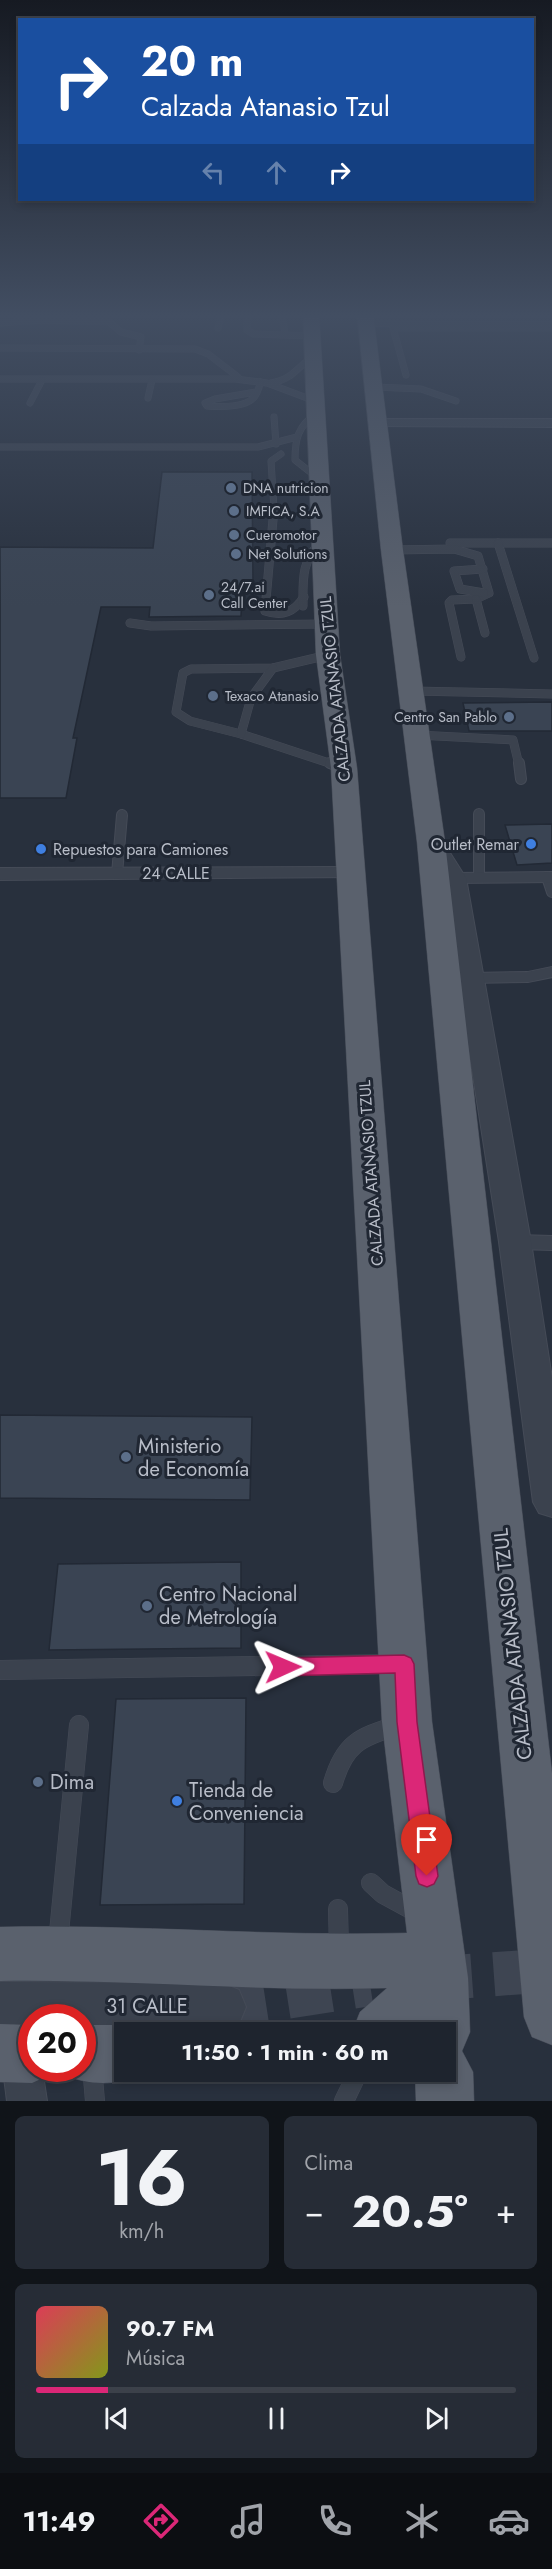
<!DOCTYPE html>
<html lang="es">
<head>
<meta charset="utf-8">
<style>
	:root { --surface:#1e242e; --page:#262c36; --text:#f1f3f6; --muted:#a1a4aa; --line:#3c414a; --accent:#db2777 }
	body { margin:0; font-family:Jost,sans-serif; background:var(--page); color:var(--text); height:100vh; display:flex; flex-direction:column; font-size:22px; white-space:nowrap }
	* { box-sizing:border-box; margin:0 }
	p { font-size:20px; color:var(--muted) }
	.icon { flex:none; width:33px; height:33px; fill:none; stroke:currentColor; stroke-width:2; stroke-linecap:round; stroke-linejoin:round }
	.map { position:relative; height:2101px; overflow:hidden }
	.panel { display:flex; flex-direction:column; gap:15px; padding:15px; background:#101419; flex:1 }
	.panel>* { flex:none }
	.top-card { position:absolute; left:18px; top:18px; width:516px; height:183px; border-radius:0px; box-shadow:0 3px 9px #0003,0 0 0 2px var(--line); background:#1a4fa0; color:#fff; overflow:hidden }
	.speed { position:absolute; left:18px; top:2004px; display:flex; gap:12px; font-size:30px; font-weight:700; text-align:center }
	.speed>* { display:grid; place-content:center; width:78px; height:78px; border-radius:50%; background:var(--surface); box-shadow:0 3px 9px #0003,0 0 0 2px var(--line); line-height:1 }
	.speed .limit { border:9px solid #d22; background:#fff; color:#111 }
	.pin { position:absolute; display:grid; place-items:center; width:51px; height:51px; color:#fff; margin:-62px -26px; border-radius:50% 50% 50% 0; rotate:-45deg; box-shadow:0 0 6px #0007 }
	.pin .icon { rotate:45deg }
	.me { position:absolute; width:66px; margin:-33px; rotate:89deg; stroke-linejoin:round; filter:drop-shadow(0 0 4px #0008) }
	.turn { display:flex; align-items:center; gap:21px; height:126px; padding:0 24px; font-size:27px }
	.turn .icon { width:78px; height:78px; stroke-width:2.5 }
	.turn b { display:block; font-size:42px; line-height:51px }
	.lanes { display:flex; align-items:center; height:57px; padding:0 24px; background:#0003; justify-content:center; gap:30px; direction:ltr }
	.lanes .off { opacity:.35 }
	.big { font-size:45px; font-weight:700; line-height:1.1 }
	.panel .tile { flex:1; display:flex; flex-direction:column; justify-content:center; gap:9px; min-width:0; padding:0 21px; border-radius:9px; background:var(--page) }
	.panel .dial { align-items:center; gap:0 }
	.dial b { font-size:78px; line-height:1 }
	.song { display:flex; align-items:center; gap:18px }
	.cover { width:72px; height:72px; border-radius:9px; background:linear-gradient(135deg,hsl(350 70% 55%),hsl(70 70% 35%)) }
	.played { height:6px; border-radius:3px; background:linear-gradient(90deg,var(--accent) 15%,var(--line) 15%) }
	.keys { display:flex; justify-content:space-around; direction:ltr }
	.heat { display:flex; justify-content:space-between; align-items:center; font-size:33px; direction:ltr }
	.panel .tiles { flex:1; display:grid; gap:15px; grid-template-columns:1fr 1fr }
	.tile:last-child { grid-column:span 2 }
	.trip { position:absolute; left:114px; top:2022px; width:342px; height:60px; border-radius:0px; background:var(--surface); box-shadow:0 3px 9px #0003,0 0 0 2px var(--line); font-weight:700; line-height:60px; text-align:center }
	.tabs { display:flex; height:96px; justify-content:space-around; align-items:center; background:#0c0e12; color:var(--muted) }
	.tabs .icon { width:42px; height:42px }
	.tabs .on { color:var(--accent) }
	.tabs b { font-size:27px; color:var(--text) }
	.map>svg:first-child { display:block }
</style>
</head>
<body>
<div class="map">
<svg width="552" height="2101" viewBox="0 0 552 2101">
	<rect width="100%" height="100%" fill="#28303d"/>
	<g fill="#3a4453" stroke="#222935" stroke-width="1.5">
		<path d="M162,472h90l1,110h-10l-2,34 -92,1 1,-10h-49l-28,131h4l-11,60h-66v-251l153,1z"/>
		<path d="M552,702v29h-83l-6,-28z"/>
		<path d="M552,824v39l-35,2 -12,-40z"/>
		<path d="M0,1415l252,2 -2,83 -250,-2z"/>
		<path d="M241,1562v86l-192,2 9,-86z"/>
		<path d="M246,1698l-2,206 -144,1 16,-206z"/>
	</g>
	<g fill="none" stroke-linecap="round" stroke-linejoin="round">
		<g stroke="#3e4552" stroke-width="44" stroke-dasharray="44 22" stroke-linecap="butt">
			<path d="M428,1979l124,-9"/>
			<path d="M222,2007l148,-23"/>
		</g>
		<defs>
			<g id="service-far4">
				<path d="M247,313v17l6,4 59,2"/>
				<path d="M282,313l3,21"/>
				<path d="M0,323l42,-3 67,2 12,10 20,5 -2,13"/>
				<path d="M392,324l14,51"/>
				<path d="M218,328l4,-15"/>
				<path d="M394,328h158"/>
				<path d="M0,348l195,1 13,5 30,23"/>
				<path d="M0,379h235l32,4 48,18"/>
				<path d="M271,383c24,-5 23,-14 42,-26"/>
				<path d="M375,387l46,2 35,12"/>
				<path d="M256,392l-41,7 -10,4 2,3c13,1 40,2 48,-10 3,-4 4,-10 6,-14"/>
				<path d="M148,398l4,-18"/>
				<path d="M30,403l12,-23"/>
				<path d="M316,414c-18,12 -21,25 -21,46l24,19"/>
				<path d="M274,417l2,27"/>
				<path d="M0,447h258l39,-10"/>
				<path d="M274,509l-3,-48 10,-7"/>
			</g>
			<g id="service-far3">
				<path d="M274,508l-9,103c18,6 29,1 39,-14"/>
				<path d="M450,543h102"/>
				<path d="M498,543l36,115"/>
				<path d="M392,550l62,-1 24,7 11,37 -13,6 -24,1 -3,3 12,54"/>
				<path d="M483,569l-29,2 6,18 24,4"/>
				<path d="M476,599l9,34"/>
				<path d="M303,606c0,-26 -2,-45 18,-64"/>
				<path d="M130,623l21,3 176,-2"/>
				<path d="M328,655l-55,13 -82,1 -8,4 -7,39 14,9 51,13 94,31"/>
				<path d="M412,691l140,3"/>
				<path d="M241,734l10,-36 22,-30"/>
				<path d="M417,735l96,5 6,25"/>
			</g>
			<g id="service-far2">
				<path d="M330,763l14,5"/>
				<path d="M519,763l2,16"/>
				<path d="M479,814v63"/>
				<path d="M117,874l5,-59"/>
				<path d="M547,877l5,15"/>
				<path d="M454,878l98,-1"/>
				<path d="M471,978l57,-1 24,-5"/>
			</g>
			<path id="service-far1" d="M517,1242l35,1"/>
			<g id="service">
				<path d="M0,1670l395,-6"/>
				<path d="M333,1783c12,-41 27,-45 65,-58"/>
				<path d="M371,1883l12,11 35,19"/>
				<path d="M338,1909l1,41"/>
				<path d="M58,1943l21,-218"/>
				<path d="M92,2066l3,35"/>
				<path d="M344,2101l14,-29"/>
			</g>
			<g id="minor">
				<path d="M367,321l185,1v6l-189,-2v-4z"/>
				<path d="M379,419h173v8l-177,-1 -2,-3z"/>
				<path d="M351,867l7,2 3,4 -3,4 -358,3v-12z"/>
				<path d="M20,2035l12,4v29h10l5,33h-40l-6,-47 5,-14z"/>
			</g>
			<g id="tertiary">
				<path d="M431,835l9,2 26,41 65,364 21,136v139l-13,-4 -6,-11 -34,-260 -57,-364 -23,-36 3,-5z"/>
				<path d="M0,1982l222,1 17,7 7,17 -7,17 -17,7h-140v-13h-50v12h-32z"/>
			</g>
			<g id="primary">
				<path d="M303,313h16l21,342 17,113 75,954 36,256 2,54 -8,19 11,21 1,29h-58l-1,-29h31v-40h-94l8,-20 27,-24c-129,4 -258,-9 -387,-7v-54c136,-3 271,10 407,6l-25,-211 -51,-954 -15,-113z"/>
				<path d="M357,313h16l30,237 42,292 107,931v272l-20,-8 -8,-20 -107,-1175 -36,-292z"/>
				<path d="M0,2024l32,1v43h23l-3,6 -20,9 -32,-1z"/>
				<path d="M82,2025h42l17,7h-17v40h21l-1,2c-28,12 -54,12 -82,0l-3,-6h23z"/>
			</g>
		</defs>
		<use href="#service-far4" stroke="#454b57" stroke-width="7"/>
		<use href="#service-far3" stroke="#454b57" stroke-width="9"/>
		<use href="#service-far2" stroke="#454b57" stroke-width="12"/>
		<use href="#service-far1" stroke="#454b57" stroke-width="16"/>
		<use href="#service" stroke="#454b57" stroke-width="20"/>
		<use href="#minor" stroke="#454b57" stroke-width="2"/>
		<use href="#tertiary" stroke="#454b57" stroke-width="2"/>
		<use href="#primary" stroke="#454b57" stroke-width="1"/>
		<use href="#service-far4" stroke="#3b424e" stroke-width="6"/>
		<use href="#service-far3" stroke="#3b424e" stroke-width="8"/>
		<use href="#service-far2" stroke="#3b424e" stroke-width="10"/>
		<use href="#service-far1" stroke="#3b424e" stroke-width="14"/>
		<use href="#service" stroke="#3b424e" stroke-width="19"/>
		<use href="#minor" fill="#3b424e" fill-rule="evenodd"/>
		<use href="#tertiary" fill="#3b424e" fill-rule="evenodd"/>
		<use href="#primary" fill="#5a616d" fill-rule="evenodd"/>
	</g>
	<linearGradient id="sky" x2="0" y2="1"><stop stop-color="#161a22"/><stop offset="0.52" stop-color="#424e62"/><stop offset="1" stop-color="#424e62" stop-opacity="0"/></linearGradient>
	<rect width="552" height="607" fill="url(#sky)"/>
	<path fill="#db2777" stroke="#8e194d" stroke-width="1.5" d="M404,1655l7,3 3,6 3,58 21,154 -4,8 -7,3 -8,-3 -3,-8 -19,-154 -2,-49 -112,3 -7,-3 -3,-6 3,-6 7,-3z"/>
	<g fill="#5c6f8a" stroke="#202733" stroke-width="2">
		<circle cx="231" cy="488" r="6"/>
		<circle cx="234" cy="511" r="6"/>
		<circle cx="234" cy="535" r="6"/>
		<circle cx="236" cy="554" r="6"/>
		<circle cx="209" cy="595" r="6"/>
		<circle cx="213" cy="696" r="6"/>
		<circle cx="509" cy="717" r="6"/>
		<circle cx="126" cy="1457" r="6"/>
		<circle cx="147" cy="1606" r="6"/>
		<circle cx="38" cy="1782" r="6"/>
	</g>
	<g fill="#3f7fe0" stroke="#202733" stroke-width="2">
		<circle cx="531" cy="844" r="6"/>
		<circle cx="41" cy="849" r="6"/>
		<circle cx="177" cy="1801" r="6"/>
	</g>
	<g text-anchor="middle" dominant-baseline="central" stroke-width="6" stroke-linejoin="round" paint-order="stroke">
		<g font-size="14" fill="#b8bdc8" stroke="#202733" text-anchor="start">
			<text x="243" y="488">DNA nutricion</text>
			<text x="246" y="511">IMFICA, S.A</text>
			<text x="246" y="535">Cueromotor</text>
			<text x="248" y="554">Net Solutions</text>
			<text x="221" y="587">24/7.ai<tspan x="221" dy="16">Call Center</tspan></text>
			<text x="225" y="696">Texaco Atanasio</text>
			<text x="497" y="717" text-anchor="end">Centro San Pablo</text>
		</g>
		<g font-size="16" fill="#b8bdc8" stroke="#202733">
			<text transform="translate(335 689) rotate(-96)">CALZADA ATANASIO TZUL</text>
			<text x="176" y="873">24 CALLE</text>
			<text transform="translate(371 1173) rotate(-94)">CALZADA ATANASIO TZUL</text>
		</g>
		<g font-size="16" fill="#b8bdc8" stroke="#202733" text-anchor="end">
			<text x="519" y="844">Outlet Remar</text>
			<text x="53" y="849" text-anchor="start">Repuestos para Camiones</text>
		</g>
		<g font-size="20" fill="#b8bdc8" stroke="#202733" text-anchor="start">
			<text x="138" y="1446">Ministerio<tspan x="138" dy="23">de Economía</tspan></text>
			<text x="159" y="1594">Centro Nacional<tspan x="159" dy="23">de Metrología</tspan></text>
			<text x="50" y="1782">Dima</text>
			<text x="189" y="1790">Tienda de<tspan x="189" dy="23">Conveniencia</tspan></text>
		</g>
		<g font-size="20" fill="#b8bdc8" stroke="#202733">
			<text transform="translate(513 1644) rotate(-96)">CALZADA ATANASIO TZUL</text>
			<text x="147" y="2006">31 CALLE</text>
		</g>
	</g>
</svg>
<div class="speed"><div class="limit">20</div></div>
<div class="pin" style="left:427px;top:1876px;background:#d93025"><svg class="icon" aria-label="arrive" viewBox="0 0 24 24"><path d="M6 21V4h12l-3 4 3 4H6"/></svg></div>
<svg class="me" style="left:283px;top:1667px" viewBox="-20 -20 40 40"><path d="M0-17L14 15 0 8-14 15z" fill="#db2777" stroke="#fff" stroke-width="4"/></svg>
<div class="trip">11:50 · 1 min · 60 m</div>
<div class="top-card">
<div class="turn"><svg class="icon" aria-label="right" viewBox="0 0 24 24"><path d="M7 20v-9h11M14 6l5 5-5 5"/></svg><div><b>20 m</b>Calzada Atanasio Tzul</div></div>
<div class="lanes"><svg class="icon off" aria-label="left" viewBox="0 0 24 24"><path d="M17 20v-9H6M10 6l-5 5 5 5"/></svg><svg class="icon off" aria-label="ahead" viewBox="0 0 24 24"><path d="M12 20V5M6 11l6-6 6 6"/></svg><svg class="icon" aria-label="right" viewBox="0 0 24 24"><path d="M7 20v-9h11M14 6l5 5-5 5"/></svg></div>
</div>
</div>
<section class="panel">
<div class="tiles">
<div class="tile dial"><b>16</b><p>km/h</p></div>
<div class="tile"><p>Clima</p>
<div class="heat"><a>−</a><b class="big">20.5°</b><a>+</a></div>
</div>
<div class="tile">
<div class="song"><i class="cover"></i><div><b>90.7 FM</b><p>Música</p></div></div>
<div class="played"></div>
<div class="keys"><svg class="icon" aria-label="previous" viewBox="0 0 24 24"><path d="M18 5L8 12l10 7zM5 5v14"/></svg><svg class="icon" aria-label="pause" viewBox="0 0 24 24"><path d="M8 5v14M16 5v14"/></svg><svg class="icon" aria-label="next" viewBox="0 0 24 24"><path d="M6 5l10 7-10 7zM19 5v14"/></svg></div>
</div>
</div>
</section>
<nav class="tabs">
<b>11:49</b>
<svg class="icon on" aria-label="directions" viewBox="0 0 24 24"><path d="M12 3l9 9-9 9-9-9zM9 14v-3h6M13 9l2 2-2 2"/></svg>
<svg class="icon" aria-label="music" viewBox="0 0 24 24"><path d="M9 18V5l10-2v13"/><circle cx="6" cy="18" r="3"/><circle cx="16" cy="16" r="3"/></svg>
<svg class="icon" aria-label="phone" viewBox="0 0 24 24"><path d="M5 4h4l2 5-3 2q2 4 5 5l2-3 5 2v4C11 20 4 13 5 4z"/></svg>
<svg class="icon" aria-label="climate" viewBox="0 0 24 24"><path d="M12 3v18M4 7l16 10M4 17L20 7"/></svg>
<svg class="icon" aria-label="car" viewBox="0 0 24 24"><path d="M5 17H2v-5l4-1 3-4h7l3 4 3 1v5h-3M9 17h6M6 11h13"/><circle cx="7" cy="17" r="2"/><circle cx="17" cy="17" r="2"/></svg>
</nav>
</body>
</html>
